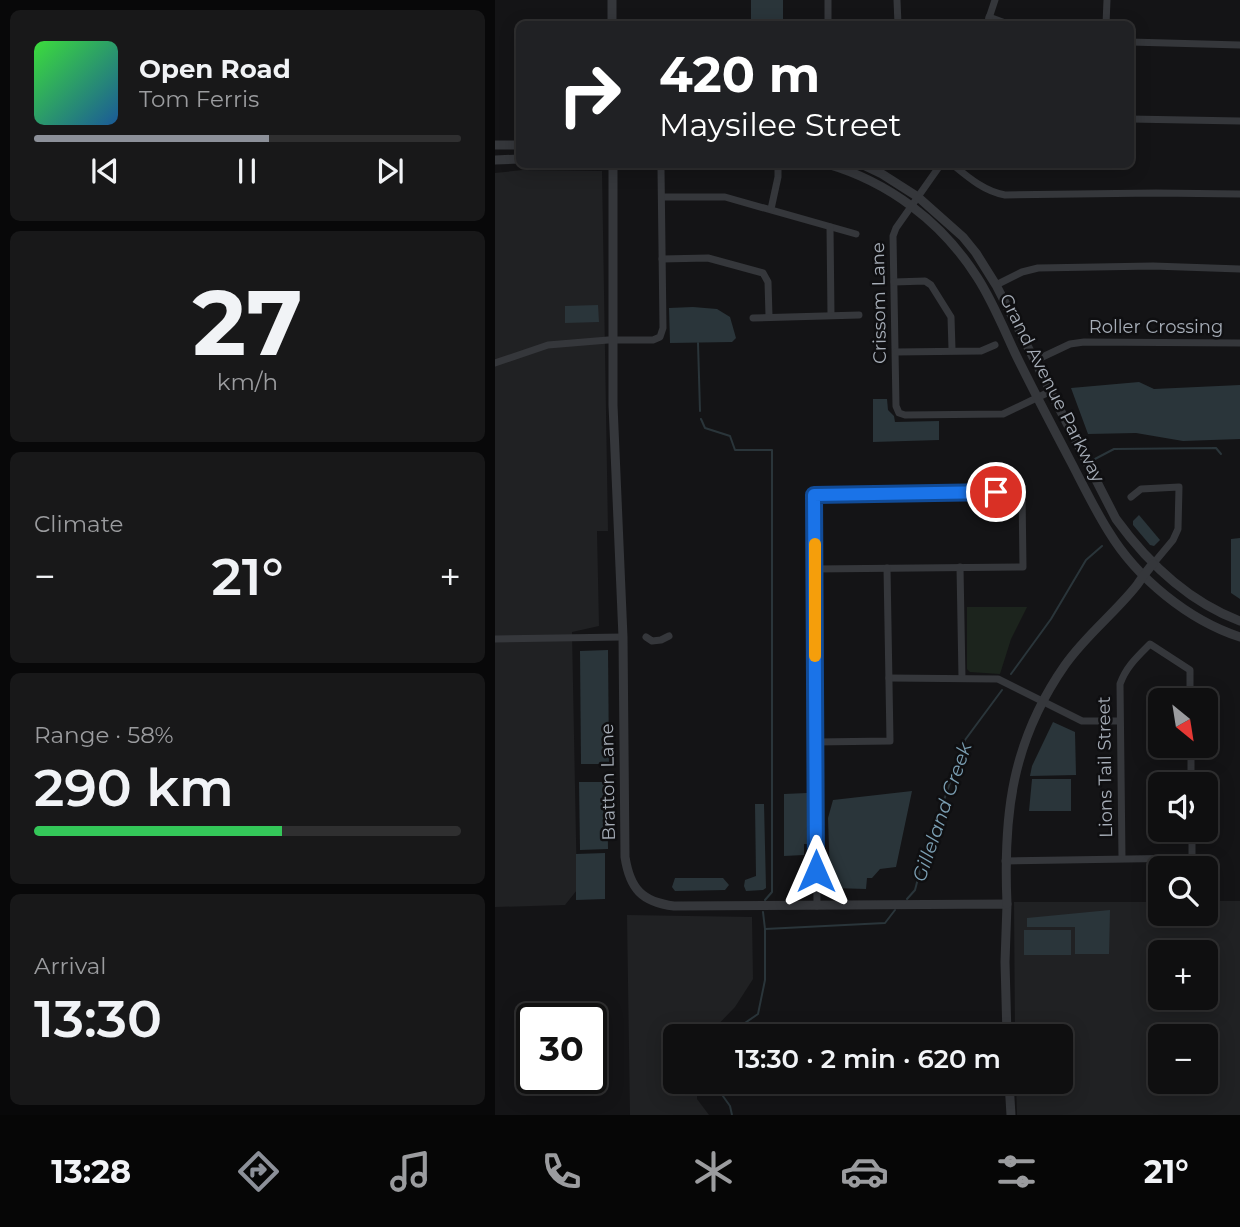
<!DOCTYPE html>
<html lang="en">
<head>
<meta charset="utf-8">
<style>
	:root { --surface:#0f0f10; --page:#181819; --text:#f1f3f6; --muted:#9b9c9f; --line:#2f2f30; --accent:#8c9099 }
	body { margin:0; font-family:Montserrat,sans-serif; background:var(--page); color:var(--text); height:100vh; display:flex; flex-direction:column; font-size:26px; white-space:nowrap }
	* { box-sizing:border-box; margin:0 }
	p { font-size:23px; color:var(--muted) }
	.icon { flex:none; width:38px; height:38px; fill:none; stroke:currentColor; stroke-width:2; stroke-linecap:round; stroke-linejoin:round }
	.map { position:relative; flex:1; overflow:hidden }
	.drawer { display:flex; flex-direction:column; gap:10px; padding:10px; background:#080809; width:495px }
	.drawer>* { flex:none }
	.guide { position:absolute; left:21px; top:21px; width:618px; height:147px; border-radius:10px; box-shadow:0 4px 18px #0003,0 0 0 2px var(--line); background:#202124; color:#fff; overflow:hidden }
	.needle { width:46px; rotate:150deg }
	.tools { position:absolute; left:653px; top:688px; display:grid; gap:14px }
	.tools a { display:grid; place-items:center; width:70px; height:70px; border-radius:10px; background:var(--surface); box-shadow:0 4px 18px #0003,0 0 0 2px var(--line); font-size:35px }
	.speed { position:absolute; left:21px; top:1003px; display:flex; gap:14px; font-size:35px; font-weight:700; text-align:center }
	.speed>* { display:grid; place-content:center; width:91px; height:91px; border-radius:50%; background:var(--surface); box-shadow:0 4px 18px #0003,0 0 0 2px var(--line); line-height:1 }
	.speed .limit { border:4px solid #111; border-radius:10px; background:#fff; color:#111 }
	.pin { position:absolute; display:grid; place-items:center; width:60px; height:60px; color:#fff; margin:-30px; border:4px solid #fff; border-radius:50%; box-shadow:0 2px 7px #0007 }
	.me { position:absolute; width:77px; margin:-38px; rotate:0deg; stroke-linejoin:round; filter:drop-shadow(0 0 5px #0008) }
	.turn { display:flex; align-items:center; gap:24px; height:147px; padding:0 28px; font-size:32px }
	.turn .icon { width:91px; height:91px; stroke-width:2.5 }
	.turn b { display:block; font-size:49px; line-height:60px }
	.big { font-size:52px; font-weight:600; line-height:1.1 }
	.drawer .card { flex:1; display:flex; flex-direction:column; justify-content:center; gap:10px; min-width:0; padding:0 24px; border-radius:10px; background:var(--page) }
	.drawer .dial { align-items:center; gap:0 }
	.dial b { font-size:91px; line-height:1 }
	.song { display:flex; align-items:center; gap:21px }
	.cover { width:84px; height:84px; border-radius:10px; background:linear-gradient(135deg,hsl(120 70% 55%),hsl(210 70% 35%)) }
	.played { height:7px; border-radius:4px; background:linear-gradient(90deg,var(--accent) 55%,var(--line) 55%) }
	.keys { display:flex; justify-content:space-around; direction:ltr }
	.heat { display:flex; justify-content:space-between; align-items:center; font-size:38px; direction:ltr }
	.charge { height:10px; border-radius:5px; background:linear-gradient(90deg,#34c759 58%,var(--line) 0) }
	.trip { position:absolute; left:168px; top:1024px; width:410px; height:70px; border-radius:10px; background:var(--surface); box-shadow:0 4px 18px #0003,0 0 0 2px var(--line); font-weight:600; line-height:70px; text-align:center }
	.dock { display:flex; height:112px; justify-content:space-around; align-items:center; background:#060606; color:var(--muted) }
	.dock .icon { width:49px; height:49px }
	.dock .active { color:var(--accent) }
	.dock b { font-size:32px; color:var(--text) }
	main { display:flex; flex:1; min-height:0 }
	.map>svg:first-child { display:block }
</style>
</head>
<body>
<main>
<section class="drawer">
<div class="card">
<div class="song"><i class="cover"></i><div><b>Open Road</b><p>Tom Ferris</p></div></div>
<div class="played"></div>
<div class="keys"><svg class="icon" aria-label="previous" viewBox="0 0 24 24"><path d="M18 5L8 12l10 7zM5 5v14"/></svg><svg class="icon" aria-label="pause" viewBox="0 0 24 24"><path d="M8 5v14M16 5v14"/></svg><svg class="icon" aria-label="next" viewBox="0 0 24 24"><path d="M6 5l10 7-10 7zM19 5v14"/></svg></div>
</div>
<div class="card dial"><b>27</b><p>km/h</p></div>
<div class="card"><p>Climate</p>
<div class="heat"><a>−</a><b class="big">21°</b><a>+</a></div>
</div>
<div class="card"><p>Range · 58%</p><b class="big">290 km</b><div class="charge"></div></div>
<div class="card"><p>Arrival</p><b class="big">13:30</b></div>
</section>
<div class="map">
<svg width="745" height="1115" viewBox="0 0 745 1115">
	<rect width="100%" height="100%" fill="#141416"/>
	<g fill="#202123" fill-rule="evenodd">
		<path d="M28,170l79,1 6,360h-11l2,95 -27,6 5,258 -12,15 -70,2v-734z"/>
		<path d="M711,901h34v214h-223l-1,-33h44v-46h-45l-1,-134h146v12h45zM665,952h45v46h-45zM665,1036h45v46h-45z"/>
		<path d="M132,915l125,2 1,62 -18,28 -28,29h-32v46h22v17l12,16h-79z"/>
	</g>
	<path fill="#1c241d" d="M472,607h60l-16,32 -11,35 -30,-2 -3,-3z"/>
	<g fill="#2a353a">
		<path d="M256,0h32v22l-32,2z"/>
		<path d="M103,305l1,17 -34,1v-17z"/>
		<path d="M198,307l24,2 13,8 6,21 -4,4 -62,1 -1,-35z"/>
		<path d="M644,382l15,7 86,-4v54l-57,2 -47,-8 -48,1 -17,-46z"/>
		<path d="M378,399h14l1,11 6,6 1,6 44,-1v19l-66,2z"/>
		<path d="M644,515l21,25 -6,6 -4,-1 -17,-20v-4z"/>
		<path d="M745,538v61l-9,-6v-54z"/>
		<path d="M113,650l1,114h-28l-1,-113z"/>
		<path d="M558,722l22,10 1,43 -46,1 2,-10z"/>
		<path d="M537,779h39v32h-42z"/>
		<path d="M84,782h28l1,67 -28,1z"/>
		<path d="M417,791l-16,76 -16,2 -8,9h-5l-1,11 -33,-1v-10h-3l-2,-60 5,-18z"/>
		<path d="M312,793l1,51h-4v11l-20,1v-62z"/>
		<path d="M260,804h9l2,84 -3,2 -17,1 -2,-5 1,-6 11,-4z"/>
		<path d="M110,853v46l-29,1v-46z"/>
		<path d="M180,878h48l6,7 -4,5 -50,1 -3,-4z"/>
		<path d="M615,910l-1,44h-34v-27h-48v-9z"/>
		<rect x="529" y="930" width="47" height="25"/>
	</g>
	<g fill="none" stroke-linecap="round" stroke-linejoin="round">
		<g stroke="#2a353a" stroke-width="2">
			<path d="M203,343l2,68"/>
			<path d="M206,419l4,9 25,8 5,14h37v442l-7,8"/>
			<path d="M598,460l21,-11 102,-1 5,6"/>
			<path d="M516,674l40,-55 35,-59 16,-14"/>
			<path d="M412,899l8,-9 7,-27 43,-123 37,-50"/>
			<path d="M268,912l2,17"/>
			<path d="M231,1036l32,-22 7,-34v-51l120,-6 10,-13"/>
			<path d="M218,1082l17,24 2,9"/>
		</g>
		<g stroke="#35373b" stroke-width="7">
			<path d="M333,0v24"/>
			<path d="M402,0l1,24"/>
			<path d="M494,17l19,7"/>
			<path d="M492,24l8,-24"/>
			<path d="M611,24l1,-24"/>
			<path d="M635,42l110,3"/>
			<path d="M635,119l110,2"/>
			<path d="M446,164l-45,64 -3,8 3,170 3,7 6,2 98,-1 46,-22"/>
			<path d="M457,164c17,14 32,27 53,31l151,-2 84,1"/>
			<path d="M167,197h63l131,37"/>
			<path d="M276,209l7,-32v-13"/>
			<path d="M335,227l1,88"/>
			<path d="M167,259l46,-1 55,15 5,9 1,34"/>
			<path d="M399,282l31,-1 6,4 20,32 1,32"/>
			<path d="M501,285l26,-13 16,-4 115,-2 87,3"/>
			<path d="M258,318l106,-3"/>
			<path d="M401,352l85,-1 14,-6"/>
			<path d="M539,361l36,-17 14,-2 156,1"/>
			<path d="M0,363l53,-18 60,-5h45l7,-3 3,-9 -2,-159"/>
			<path d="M636,497l10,-8 38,-2 -1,42 -5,11 -20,24"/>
			<path d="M465,567l2,111"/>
			<path d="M320,569l208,-2 -1,-75 -208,3 3,411"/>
			<path d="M151,637l6,4 9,-1 8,-4"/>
			<path d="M0,639l128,-2"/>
			<path d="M394,678l109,1 84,42h37"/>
			<path d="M321,742l74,-1 -3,-173"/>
			<path d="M696,746v38"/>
			<path d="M627,858l-2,-174c6,-17 17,-27 30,-40l40,26v30"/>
			<path d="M510,861l187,-3v-28"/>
		</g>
		<g stroke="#35373b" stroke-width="9">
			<path d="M117,24v-24"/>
			<path d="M0,145h24"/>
			<path d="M0,160l24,-1"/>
			<path d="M118,164v241l10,232 2,220c5,32 17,45 49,49l333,-2 -2,58 2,74"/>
			<path d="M332,164c62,18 115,58 150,113 15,23 26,50 38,76 18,37 37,73 56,109 12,23 24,48 38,70 28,46 79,88 131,105"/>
			<path d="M366,164l21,10 36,23 45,40 13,16 20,32 120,234c32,44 73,83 124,102"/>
			<path d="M512,904c-4,-90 5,-163 58,-239 21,-30 50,-52 72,-80 5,-7 10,-15 16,-21"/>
			<path d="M514,1082l2,33"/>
		</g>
	</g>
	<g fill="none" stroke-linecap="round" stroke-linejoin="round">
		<defs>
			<path id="route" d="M321,871l-2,-376 182,-3"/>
		</defs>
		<use href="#route" stroke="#114b97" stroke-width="18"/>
		<use href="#route" stroke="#1a73e8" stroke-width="12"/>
		<path stroke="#f59e0b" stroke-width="12" d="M320,544v112"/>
	</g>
	<g text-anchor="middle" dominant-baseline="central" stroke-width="5" stroke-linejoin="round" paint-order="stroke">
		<g font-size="18" fill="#a6adb7" stroke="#0f0f11">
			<text transform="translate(384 303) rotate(-91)">Crissom Lane</text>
			<text x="661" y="327">Roller Crossing</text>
			<text transform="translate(557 388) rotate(63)">Grand Avenue Parkway</text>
			<text transform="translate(610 767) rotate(-91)">Lions Tail Street</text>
			<text transform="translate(113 782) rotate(-91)">Bratton Lane</text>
		</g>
		<g font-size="19" font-style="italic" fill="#7b9fb3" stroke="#0f0f11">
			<text transform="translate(447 812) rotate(-71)">Gilleland Creek</text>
		</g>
	</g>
</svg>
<div class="tools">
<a><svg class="needle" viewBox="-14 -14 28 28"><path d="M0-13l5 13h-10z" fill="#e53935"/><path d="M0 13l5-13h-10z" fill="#9b9c9f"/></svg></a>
<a><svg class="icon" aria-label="sound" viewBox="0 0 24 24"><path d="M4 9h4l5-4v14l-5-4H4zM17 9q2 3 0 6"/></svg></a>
<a><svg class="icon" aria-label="search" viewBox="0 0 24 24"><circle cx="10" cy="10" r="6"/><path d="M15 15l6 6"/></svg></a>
<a>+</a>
<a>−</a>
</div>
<div class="speed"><div class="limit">30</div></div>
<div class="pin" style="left:501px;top:492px;background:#d93025"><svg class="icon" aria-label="arrive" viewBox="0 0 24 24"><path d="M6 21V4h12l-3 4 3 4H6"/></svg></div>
<svg class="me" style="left:321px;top:871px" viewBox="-20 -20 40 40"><path d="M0-17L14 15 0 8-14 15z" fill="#1a73e8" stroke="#fff" stroke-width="4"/></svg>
<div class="trip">13:30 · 2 min · 620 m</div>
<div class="guide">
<div class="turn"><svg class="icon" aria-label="right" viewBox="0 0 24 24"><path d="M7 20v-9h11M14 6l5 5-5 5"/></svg><div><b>420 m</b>Maysilee Street</div></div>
</div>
</div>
</main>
<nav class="dock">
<b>13:28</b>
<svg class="icon active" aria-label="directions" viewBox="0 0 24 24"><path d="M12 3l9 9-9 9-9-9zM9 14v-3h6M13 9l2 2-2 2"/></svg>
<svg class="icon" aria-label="music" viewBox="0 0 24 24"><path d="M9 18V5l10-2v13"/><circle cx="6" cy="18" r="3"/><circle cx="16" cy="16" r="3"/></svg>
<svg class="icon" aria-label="phone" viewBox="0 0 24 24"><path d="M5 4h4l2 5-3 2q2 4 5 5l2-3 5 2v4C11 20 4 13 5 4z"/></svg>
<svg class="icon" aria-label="climate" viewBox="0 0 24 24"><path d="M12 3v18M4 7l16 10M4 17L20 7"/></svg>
<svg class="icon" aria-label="car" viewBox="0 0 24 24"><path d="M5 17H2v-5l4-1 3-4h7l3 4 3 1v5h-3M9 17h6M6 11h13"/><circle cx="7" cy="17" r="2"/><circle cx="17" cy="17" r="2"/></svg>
<svg class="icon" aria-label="filters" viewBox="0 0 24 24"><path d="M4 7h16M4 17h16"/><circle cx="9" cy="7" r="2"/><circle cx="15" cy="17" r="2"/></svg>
<b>21°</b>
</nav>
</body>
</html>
